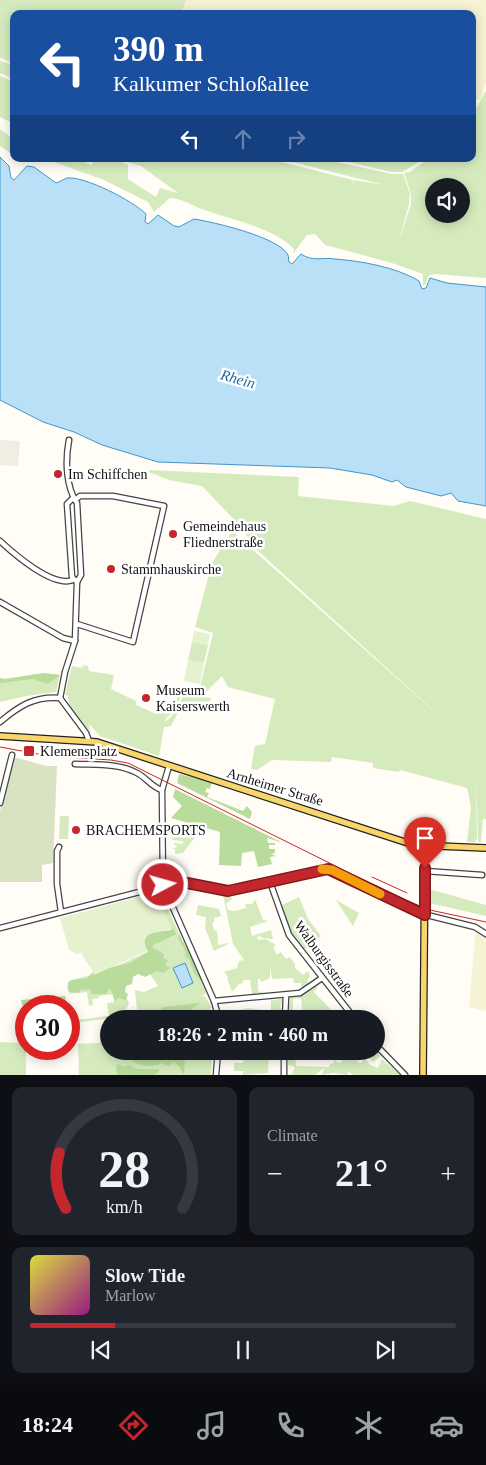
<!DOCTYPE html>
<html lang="en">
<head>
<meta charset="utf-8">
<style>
	:root { --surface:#171b24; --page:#20242c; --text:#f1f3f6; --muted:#9ea1a6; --line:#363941; --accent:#c4262e }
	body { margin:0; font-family:"Times New Roman",serif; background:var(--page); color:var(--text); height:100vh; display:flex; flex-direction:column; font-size:19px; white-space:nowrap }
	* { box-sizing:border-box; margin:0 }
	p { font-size:16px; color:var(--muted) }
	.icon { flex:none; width:28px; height:28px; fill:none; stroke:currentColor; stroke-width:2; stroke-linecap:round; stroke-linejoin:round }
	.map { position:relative; height:1075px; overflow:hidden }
	.drawer { display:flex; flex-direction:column; gap:12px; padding:12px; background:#0d0f14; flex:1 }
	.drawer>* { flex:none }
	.guide { position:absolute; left:10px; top:10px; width:466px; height:152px; border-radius:10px; box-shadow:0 2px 12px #0003; background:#1a4fa0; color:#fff; overflow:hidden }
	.tools { position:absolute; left:425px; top:178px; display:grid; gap:10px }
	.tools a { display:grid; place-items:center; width:45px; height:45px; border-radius:50%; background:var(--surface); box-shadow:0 2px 12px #0003; font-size:25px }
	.speed { position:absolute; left:15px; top:995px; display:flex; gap:10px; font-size:25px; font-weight:700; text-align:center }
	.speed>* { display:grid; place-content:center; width:65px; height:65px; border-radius:50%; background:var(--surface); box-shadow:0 2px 12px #0003; line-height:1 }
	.speed .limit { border:8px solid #d22; background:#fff; color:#111 }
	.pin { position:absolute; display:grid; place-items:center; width:42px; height:42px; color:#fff; margin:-51px -21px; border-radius:50% 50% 50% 0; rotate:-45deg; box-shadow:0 0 5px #0007 }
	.pin .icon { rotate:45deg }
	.me { position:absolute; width:55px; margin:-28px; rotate:84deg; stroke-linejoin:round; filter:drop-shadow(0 0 4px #0008) }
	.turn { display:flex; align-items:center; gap:18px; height:105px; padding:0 20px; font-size:22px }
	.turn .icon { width:65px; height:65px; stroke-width:2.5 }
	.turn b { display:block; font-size:35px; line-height:42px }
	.lanes { display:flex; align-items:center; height:48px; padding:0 20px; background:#0003; justify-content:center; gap:25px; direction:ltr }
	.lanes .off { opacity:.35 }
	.big { font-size:38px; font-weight:600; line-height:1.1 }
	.drawer .widget { flex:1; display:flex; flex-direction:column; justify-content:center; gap:8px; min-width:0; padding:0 18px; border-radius:10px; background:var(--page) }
	.drawer .dial { align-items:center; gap:0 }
	.dial svg { height:130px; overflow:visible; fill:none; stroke:var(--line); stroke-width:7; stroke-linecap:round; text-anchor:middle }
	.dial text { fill:var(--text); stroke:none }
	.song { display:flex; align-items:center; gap:15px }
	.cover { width:60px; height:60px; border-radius:8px; background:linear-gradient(135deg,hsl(60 70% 55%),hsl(310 70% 35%)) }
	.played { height:5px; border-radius:2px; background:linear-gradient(90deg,var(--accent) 20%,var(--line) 20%) }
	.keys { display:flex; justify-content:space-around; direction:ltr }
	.heat { display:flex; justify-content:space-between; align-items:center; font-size:28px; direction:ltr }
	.drawer .tiles { flex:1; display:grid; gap:12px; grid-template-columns:1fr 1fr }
	.widget:last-child { grid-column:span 2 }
	.trip { position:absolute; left:100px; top:1010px; width:285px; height:50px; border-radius:25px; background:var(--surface); box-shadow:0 2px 12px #0003; font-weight:600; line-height:50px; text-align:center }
	.tabs { display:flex; height:80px; justify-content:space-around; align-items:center; background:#090b0e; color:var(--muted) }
	.tabs .icon { width:35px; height:35px }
	.tabs .on { color:var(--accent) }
	.tabs b { font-size:22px; color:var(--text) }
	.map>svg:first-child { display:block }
</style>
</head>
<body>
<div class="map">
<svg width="486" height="1075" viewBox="0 0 486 1075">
	<rect width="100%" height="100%" fill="#fffdf5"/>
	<g fill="#f6f3d4">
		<path d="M186,0h300v83l-6,17 -7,-2 -1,-84h-291z"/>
		<path d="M476,929l10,6v76l-17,-4z"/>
	</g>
	<g fill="#d5ebbd" fill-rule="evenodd">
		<path d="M0,0h186l-5,14h-167v49l-14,-5z"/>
		<path d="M0,61l14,4v14l-14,-6z"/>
		<path d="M0,76l14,6v42l-14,-7z"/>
		<path d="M486,91v187l-50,-4 -7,1 -4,10h-2v-11l-31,-11 -67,-18 -10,-11 -8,1 -14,19 1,-5c-19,-21 -65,-30 -92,-40 -11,-4 -21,-11 -32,-11l-16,14 -6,-10 -44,-22 -50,-18 -2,-3h24l16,6 1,-5 22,-1 13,6v14l28,18 4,-9 18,5 -37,-27 -24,-7h152l84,21 -1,5 2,-5 30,5 -103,-26h41l70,15h11l7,19 -1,11 -11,40 13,-40v-10l-7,-21 6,-1 18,-13h44l1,-45zM434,186h27v28h-27z"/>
		<path d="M0,129l14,11v8l-3,5 -11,-7z"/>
		<path d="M345,159h79l-22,13h-11l-46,-11z"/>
		<path d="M149,470l150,7 -1,19 96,10 16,-5 76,18v300h-3l-2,23h-3l-2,-70 1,66 -2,4h-8l4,-35 -4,-19 -67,-18 -1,2 -26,-4v-5l-41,-6 -1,5 -59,-2 -15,10 -6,-1 4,-23 10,-2 10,-45 -47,-12 -6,-11 -17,17v4l6,1 -6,15 -25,-4 -9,17 -7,1 -5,29 -59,-20 -11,-12 1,7c-10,-10 -21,-19 -22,-35l-3,-2 7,-28 11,2v-3l5,1 1,5 25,4 -3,14 25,12v4l20,9 11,-2 10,-13 5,-13c1,9 -7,28 -16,32l-1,4 6,-5 14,-24 14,-2 14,-58 -18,-6 17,-64 20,-32 223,199 -197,-179 -18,-25 -38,-40 -33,-6 -20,-8z"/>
		<path d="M192,642l16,3 -4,18 -16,-3z"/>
		<path d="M44,673l16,2 -4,17 -30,4 -26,6v-24l5,1z"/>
		<path d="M60,816h9l-1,23h-9z"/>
		<path d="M173,827l23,9 -13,17 -8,1v-5h-3l5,-2 -4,-4 10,1v-3l-11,-1z"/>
		<path d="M429,889l57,16v11l-57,-13z"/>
		<path d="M157,892l4,2 44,95 1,4 -5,4 4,-1 7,12 -5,3 5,-1 1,3 -11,2 -1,4 -89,-1 -38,5 -1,-9h2l1,6 33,-4 -2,-13 7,-1 -1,-8 -14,2v2l-7,1 1,6 -4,1 -2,-14 -17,2 -3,-5 1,-8 38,-10 43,-20 -1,-8 24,-11zM152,953l-6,15 12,18 -14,6 -9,-2 2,20 -15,7 -10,-2c6,-4 16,-3 17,-13l-18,-25z"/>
		<path d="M223,894h7l2,5 -6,5 2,6 6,1 12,-3 -1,-4h7l5,-8 -2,3 8,21 5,1 -18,6 2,9 19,-6 2,9 -11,-1 -1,-2 -4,1 1,3 7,-1 11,6 -3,2 4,8 4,-3 5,7 4,-2 5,7v4l8,7 5,-4 2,4 -3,6 2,4 -7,4 -1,-6h-7l-1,-5 -21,1 -2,-12v11l-9,4 -1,-3h-2v12l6,2 -12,1 -2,-14h-7v3l-4,1 -7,8 -5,-14 1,-1 -4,-5 13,-4 2,-7 5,-1 -11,-16z"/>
		<path d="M299,897l9,22 13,17 -17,14 -15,-19 -9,-25z"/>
		<path d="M336,900l23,13 -6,13 -1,-1z"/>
		<path d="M198,905l21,4 2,7 -7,2v4l-2,1 2,7 3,1 1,14 10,-2v-3v4l-14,7 -9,-23 1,-11 -10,-2z"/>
		<path d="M319,985l-5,7 22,23 -4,4h-5v-3l-24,3 -2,-21 -8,1v20h-5l2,-22 15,-3z"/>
		<path d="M283,999l-3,9 3,2v9h-61l5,-3h12v-6l9,-2 13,2 2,5 8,-1v-14z"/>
		<path d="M0,1042l26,1v32h-26z"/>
		<path d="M109,1042v9h104v2l-14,1 13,2 -1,19h-132l-1,-31z"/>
		<path d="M228,1051h38l3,4 -1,18 -25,2v-4h-9v-8h9v-9h-19z"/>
		<path d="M288,1051h51l-3,11 5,1 1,-6 9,2 1,-8 7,6 -2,5 4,1 4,-5 -5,-2 3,-5h13l-2,3 3,-2 4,4 -8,6 -5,-5 -2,3 4,5 8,3 4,-9 18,16h-46l-6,-3 -1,3 -14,-2 -11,2 2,-7 -9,7h-28l5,-1 3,-7 -8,-1h8l-7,-1zM295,1054l39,1v8l-4,1 -1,3 -33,-1z"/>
	</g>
	<g fill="#b9dc9c">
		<path d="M44,673l16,2 -12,9 -15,-5 -33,4v-5l5,1z"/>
		<path d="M179,774l33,8 -2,7 -3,-1 -2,4 4,1 -2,4 36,14 4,-5 5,6 -2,7 -73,-36z"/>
		<path d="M175,789l108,54 -16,-5 1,5h7v2h-6v4h6v4l-4,1 5,2 -6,1 2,7 -14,3 -4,-16 -12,2 -1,13 -22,-1 1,-33 -49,-14 11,-12 -9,-9z"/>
		<path d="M174,929l2,5 -15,8 -7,2 -2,3 12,7 -1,4 5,2 -3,5 5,2 -1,2 -6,4 -6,-2 -12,6 -7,-3 -5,3 -1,7 -6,2 -1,6 3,2 -2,6 -8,-2 -3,3 -5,-13 -4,6h-15v-5l-11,1 -1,3 -10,-1 -1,-8 4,-4 15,-2 7,-7 36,-8 18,-11 -5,-8 4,-9c9,-5 18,-3 27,-6z"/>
		<path d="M179,934c8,16 19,30 22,47l-7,-8 -5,-14 -3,-1 -2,-10 -6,-10z"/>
		<path d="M65,996l2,10h-41v13l-5,-19z"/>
		<path d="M200,1003l-9,7 -1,5 -3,1 -6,-6 -8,2 -1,7h-11v-4l4,-2 -5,-3 4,-3z"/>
		<path d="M127,1051h36l-4,3 11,4v-7h12l-5,5 8,6 -1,13 -6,-10 -5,-3 -4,4 -8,-3c-7,5 -23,3 -29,-3l9,-1 2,-5 -4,-1 -7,3z"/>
		<path d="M118,1064l6,3 6,-2 7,4h22v3l-5,3h-37l-1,-7z"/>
	</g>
	<path fill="#d9e3c4" d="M14,757l32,9h11l-4,97 -11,2v17h-42v-71z"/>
	<g fill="#e6f2cf">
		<path d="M194,631l16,3 -2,11 -16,-3z"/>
		<path d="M188,660l16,3 -4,21 -16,-3z"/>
		<path d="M157,892l14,37 -22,5 -5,6 3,11 -53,24c-3,-10 -10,-13 -12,-22l-5,1 -8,-4 -9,-32z"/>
	</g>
	<path fill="#f1ede2" d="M0,440l20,1 -2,25 -18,-1z"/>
	<g fill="#b9e0f7" stroke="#3f96cf">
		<path d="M0,157l9,9 2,12 3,2 13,-14 7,1 22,16c4,-1 8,-4 11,-5 18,-2 66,23 79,36l-1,8 3,2 10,-9 16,11 5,1 15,-8c19,3 85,18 94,36 1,2 0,4 1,7l3,2 9,-10c12,8 21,3 34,5 26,2 61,8 84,22l3,8 4,-1 4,-10 17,5 39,4v219l-28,-5 -7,-8 -10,3 -35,-9 -9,-7 -5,2 -20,-7 -42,-7 -172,-6 -56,-17 -28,-13 -31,-10 -43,-22z"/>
		<path d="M185,963l8,20 -11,5 -9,-20z"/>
	</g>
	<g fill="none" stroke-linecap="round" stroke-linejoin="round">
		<defs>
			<g id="minor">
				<path d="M72,499l-5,5 5,73 5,5"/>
				<path d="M75,500l5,-4h33l51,10 -31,136 -56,-18"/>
				<path d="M0,541c14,13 53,47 73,39"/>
				<path d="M0,602l63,36 12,3"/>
				<path d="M60,698l5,-26 10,-31 2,-59 4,-7 -4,-72c-11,-16 -12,-42 -8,-63"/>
				<path d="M60,698l26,35 3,8"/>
				<path d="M0,722c19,-16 34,-26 60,-24"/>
				<path d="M75,764c21,1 43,-1 62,9 10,5 14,14 25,17"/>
				<path d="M169,766l-7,24 1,95 51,116 5,18"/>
				<path d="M0,803l12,-48"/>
				<path d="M59,847l-2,4v33l4,28"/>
				<path d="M425,871l57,4"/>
				<path d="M270,882l19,53 66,84"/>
				<path d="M0,928l174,-45 11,-1 43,9 100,-22 91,44 56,14 11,7"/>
				<path d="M214,1001l86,-8 22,-15"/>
				<path d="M285,1019l1,-24"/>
				<path d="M376,1045l29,30"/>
				<path d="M216,1075l2,-24"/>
				<path d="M284,1075v-24"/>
			</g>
			<g id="major">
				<path d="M0,736l97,6 317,103 72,3"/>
				<path d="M423,1075l2,-228"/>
			</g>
		</defs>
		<use href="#minor" stroke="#444" stroke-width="7"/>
		<use href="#major" stroke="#222" stroke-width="8"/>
		<use href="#minor" stroke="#fff" stroke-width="4.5"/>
		<use href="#major" stroke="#f9d66b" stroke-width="5.5"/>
		<g stroke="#c4262e" stroke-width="1">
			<path d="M0,747l49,9 62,4 17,3 272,135 30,12 56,12"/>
			<path d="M372,877l35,16"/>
		</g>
	</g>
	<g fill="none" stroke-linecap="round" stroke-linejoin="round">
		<defs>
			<path id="route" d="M163,885l19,-3 46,9 100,-22 97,46v-47"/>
		</defs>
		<use href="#route" stroke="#7f191e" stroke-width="12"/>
		<use href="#route" stroke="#c4262e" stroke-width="9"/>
		<path stroke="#f59e0b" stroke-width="9" d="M322,869l10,1 48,24"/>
	</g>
	<g fill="#c4262e" stroke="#fff" stroke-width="2">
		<circle cx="58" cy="474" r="5"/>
		<circle cx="173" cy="534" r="5"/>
		<circle cx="111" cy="569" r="5"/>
		<circle cx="146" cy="698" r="5"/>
		<rect x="23" y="745" width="12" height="12" rx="2.5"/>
		<circle cx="76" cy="830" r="5"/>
	</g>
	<g text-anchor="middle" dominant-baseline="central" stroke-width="5" stroke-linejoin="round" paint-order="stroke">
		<g font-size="14" fill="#111" stroke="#fff" text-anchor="start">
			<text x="68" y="474">Im Schiffchen</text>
			<text x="183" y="526">Gemeindehaus<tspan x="183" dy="16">Fliednerstraße</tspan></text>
			<text x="121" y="569">Stammhauskirche</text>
			<text x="156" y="690">Museum<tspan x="156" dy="16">Kaiserswerth</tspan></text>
			<text x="40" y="751">Klemensplatz</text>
			<text x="86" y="830">BRACHEMSPORTS</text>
		</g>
		<g font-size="14" fill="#111" stroke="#fff">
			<text transform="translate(275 787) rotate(17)">Arnheimer Straße</text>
			<text transform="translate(324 959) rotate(54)">Walburgisstraße</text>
		</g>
		<g font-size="15" font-style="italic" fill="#1768a6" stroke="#fff">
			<text transform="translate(238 379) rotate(16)">Rhein</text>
		</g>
	</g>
</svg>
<div class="tools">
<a><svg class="icon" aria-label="sound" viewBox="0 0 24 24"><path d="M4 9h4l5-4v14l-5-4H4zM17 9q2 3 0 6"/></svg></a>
</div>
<div class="speed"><div class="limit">30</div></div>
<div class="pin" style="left:425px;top:868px;background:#d93025"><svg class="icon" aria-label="arrive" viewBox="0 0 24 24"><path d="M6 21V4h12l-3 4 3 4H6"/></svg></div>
<svg class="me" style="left:163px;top:885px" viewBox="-20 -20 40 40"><circle r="17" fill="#c4262e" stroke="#fff" stroke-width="3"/><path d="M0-11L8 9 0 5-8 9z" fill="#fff"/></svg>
<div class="trip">18:26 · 2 min · 460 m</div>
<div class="guide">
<div class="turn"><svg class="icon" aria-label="left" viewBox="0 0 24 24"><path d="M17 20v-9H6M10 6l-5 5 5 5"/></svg><div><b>390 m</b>Kalkumer Schloßallee</div></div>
<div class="lanes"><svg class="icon" aria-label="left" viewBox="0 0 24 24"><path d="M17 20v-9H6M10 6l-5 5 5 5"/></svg><svg class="icon off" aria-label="ahead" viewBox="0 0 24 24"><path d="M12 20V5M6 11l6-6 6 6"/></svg><svg class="icon off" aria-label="right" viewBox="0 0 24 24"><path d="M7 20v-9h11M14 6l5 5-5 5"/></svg></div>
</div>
</div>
<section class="drawer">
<div class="tiles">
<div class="widget dial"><svg viewBox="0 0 100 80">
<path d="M14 69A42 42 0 1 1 86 69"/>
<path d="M14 69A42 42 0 0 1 10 35" stroke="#c4262e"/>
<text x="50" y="56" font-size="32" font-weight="700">28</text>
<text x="50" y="72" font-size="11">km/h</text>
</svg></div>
<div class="widget"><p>Climate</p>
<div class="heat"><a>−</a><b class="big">21°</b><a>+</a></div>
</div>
<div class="widget">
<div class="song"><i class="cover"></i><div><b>Slow Tide</b><p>Marlow</p></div></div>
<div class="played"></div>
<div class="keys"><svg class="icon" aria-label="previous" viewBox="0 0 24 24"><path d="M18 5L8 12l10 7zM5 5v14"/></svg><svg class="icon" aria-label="pause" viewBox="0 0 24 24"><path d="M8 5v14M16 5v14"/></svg><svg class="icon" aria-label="next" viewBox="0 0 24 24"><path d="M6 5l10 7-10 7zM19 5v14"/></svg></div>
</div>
</div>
</section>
<nav class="tabs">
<b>18:24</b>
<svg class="icon on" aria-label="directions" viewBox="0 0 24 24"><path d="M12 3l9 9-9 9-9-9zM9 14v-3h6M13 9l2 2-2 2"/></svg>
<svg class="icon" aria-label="music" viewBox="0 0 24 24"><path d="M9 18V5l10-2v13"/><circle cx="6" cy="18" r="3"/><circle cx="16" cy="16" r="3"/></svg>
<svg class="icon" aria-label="phone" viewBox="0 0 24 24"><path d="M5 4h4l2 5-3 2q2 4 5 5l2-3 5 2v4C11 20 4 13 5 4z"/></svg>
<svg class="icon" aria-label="climate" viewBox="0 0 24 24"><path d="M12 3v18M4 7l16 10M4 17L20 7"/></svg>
<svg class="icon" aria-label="car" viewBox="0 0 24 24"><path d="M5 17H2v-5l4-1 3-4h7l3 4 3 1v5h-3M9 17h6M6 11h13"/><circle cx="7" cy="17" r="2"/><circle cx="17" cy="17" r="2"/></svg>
</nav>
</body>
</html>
